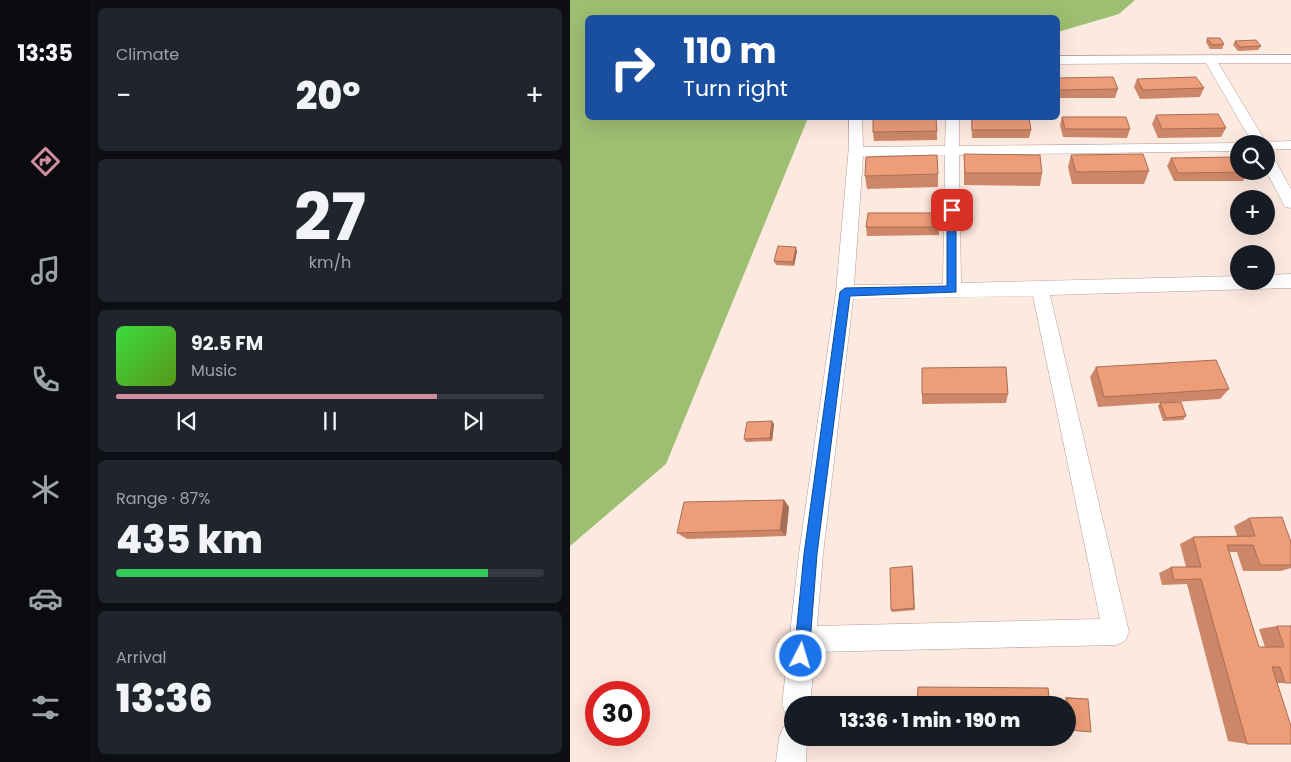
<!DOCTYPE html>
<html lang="en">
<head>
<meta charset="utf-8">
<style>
	:root { --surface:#171b24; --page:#20242c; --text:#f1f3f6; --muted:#9ea1a6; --line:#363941; --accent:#d08da2 }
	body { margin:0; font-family:Poppins,sans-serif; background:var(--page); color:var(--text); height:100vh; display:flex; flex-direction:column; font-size:19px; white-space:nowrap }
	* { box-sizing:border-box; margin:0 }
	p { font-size:16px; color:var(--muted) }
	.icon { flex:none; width:28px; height:28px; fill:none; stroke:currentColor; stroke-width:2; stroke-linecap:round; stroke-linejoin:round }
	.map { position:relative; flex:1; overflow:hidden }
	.details { display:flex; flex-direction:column; gap:8px; padding:8px; background:#0d0f14; width:480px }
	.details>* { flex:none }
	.banner { position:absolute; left:15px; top:15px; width:475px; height:105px; border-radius:8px; box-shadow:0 5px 20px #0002; background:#1a4fa0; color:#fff; overflow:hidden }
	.controls { position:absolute; left:660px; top:135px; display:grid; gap:10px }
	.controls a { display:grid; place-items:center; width:45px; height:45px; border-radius:50%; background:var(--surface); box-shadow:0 5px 20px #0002; font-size:25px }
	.speed { position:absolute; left:15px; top:681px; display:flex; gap:10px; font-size:25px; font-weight:700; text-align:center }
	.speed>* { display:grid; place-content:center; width:65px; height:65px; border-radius:50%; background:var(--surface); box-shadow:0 5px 20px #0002; line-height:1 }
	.speed .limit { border:8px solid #d22; background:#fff; color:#111 }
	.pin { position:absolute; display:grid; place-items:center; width:42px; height:42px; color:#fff; margin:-21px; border-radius:10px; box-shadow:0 2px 8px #0006 }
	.me { position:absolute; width:55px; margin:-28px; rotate:5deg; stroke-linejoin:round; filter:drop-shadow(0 0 4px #0008) }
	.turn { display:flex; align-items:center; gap:18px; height:105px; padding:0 15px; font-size:22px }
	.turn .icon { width:65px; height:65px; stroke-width:2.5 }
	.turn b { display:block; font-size:35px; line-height:42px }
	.big { font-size:38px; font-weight:800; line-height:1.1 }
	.details .tile { flex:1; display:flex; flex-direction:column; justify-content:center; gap:8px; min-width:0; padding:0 18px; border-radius:8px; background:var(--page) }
	.details .dial { align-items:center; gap:0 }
	.dial b { font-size:65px; line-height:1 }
	.song { display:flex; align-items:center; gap:15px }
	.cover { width:60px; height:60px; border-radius:8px; background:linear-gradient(135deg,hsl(120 70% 55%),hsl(90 70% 35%)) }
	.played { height:5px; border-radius:2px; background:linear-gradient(90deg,var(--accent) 75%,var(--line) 75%) }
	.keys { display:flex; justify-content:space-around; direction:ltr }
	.heat { display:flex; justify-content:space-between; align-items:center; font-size:28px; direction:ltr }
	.charge { height:8px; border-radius:4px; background:linear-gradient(90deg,#34c759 87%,var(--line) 0) }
	.trip { position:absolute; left:214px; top:696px; width:292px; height:50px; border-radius:25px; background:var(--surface); box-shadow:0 5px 20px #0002; font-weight:800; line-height:50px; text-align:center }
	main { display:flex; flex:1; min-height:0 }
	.tabs { display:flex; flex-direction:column; width:90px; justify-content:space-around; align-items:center; background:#090b0e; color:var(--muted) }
	.tabs .icon { width:35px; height:35px }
	.tabs .active { color:var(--accent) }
	.tabs b { font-size:22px; color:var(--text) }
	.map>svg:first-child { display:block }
</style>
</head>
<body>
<main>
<nav class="tabs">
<b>13:35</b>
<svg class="icon active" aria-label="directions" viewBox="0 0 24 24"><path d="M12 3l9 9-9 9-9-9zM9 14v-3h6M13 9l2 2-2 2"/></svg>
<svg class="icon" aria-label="music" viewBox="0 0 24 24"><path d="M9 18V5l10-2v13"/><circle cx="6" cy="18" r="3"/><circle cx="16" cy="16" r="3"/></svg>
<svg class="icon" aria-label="phone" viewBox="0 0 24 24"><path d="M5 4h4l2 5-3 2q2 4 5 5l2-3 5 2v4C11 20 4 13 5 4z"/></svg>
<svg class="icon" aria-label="climate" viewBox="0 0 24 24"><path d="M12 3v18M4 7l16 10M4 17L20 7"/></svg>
<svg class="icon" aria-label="car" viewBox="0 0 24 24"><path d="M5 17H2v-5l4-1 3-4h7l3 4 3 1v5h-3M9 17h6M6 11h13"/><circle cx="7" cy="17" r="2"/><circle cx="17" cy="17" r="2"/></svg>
<svg class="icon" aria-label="filters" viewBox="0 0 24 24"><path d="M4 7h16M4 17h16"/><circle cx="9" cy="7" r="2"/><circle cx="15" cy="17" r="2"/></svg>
</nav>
<section class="details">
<div class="tile"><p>Climate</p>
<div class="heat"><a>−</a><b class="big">20°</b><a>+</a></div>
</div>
<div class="tile dial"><b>27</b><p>km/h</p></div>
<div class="tile">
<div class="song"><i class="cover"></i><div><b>92.5 FM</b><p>Music</p></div></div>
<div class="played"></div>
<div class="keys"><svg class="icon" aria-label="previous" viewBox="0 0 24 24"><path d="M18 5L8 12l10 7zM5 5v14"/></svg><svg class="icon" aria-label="pause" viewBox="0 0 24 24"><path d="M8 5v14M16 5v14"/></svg><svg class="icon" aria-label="next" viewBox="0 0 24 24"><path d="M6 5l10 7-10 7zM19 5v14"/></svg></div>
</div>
<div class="tile"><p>Range · 87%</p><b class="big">435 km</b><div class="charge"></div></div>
<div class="tile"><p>Arrival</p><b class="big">13:36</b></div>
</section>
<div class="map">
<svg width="721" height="762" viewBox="0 0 721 762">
	<rect width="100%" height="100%" fill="#fce9e0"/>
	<path fill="#9ebe71" d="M0,0h565l-16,14 -61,18v-14h-470v100h220l-142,346 -96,82z"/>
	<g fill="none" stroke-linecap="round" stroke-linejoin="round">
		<defs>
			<g id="minor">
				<path d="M721,55v8h-73l48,79 25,-1v8l-25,1v-6h-13l-47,-81 -148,1v-8z"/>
				<path d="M279,118h13l1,29 82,-1 1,-28h13v28l280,-3 5,1h-5v7l-280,4 2,128 278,-7v5h27v-6l25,-1v14l-241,7 79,337 -4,9 -9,4 -301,7 -5,53h-18v12l-6,-2 -4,-10 17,-151 37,-262 13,-146zM375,155l-2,129 -89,1 9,-129zM463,296l67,323 -283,7 6,-72 30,-255z"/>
				<path d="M696,151l5,2 20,36v19l-6,-1 -19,-36z"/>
				<path d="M222,724v14h15l-1,24h-30l3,-24 4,-10z"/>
			</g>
		</defs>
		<use href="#minor" stroke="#b39c93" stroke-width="1"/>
		<use href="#minor" fill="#fff" fill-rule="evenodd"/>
	</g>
	<g fill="#cd8768">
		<path d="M637,38l17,6 -2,5h-12l-4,-7z"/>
		<path d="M665,41l26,5 -3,4 -20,1 -5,-6z"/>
		<path d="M488,78l60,11 -3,9h-57z"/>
		<path d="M567,79l67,9 -4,9 -60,2 -6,-12z"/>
		<path d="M586,115l70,13 -5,9 -63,1 -6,-14z"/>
		<path d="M492,117l68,12 -3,9 -64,-1 -3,-12z"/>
		<path d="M401,118h58l2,12 -2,8h-57z"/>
		<path d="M367,131v9l-63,1 -1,-9z"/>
		<path d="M394,154l78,19 -2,13 -76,-1z"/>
		<path d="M501,155l78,16 -5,13h-72l-4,-17z"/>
		<path d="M601,158l78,14 -6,9h-69l-7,-15z"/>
		<path d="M368,174v13l-71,2 -2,-13z"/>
		<path d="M296,227h73v8l-72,1z"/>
		<path d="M227,251l-3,15 -18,-1 -2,-4z"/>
		<path d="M526,367l133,22 -9,10 -122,8 -8,-30z"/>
		<path d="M352,368l86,26 -2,9 -84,1z"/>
		<path d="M590,403l26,13 -3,4 -20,1 -5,-15z"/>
		<path d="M204,424l-2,17 -26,1 -2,-3z"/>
		<path d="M214,500l5,7 -3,29 -99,3 -10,-6z"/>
		<path d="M679,518l42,24v26l-10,3h-38l-6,-19h-8l30,95h6l-6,-18 18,-3h14v57h-13l-31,61 -19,-3 -41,-157 -25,1 -3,-12 12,-6h15l-6,-23 13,-7 44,-1 -3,-10z"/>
		<path d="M343,569l2,41 -23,2 -1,-2z"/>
		<path d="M495,697l23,2 -19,31 -1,-1v-24h-2z"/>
	</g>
	<g fill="#a76e55">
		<path d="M226,247l1,4 -3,15 -1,-4z"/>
		<path d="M202,421l2,3 -2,17 -2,-3z"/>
		<path d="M214,500l5,7 -3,29 -6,-6z"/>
	</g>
	<g fill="#ee9d79" stroke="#a76e55">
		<path d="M637,38h13l4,6 -12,1z"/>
		<path d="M686,40l5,6 -21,1 -5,-6z"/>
		<path d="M543,77l5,12 -60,1v-12z"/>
		<path d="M626,77l8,11 -61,2 -6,-11z"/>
		<path d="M648,114l8,14 -64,1 -6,-14z"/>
		<path d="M492,117h64l4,12h-65z"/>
		<path d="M303,118h63l1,13 -64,1z"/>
		<path d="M402,118h57l2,12h-59z"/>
		<path d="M394,154l76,1 2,18h-77z"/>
		<path d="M573,154l6,17 -73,1 -5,-17z"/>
		<path d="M367,155l1,19 -73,2 1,-19z"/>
		<path d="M669,157v14h9l1,1 -71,1 -7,-15z"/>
		<path d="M298,213h70l1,14h-73z"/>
		<path d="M208,246l18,1 -3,15 -19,-1z"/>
		<path d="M646,360l13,29 -125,8 -8,-30z"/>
		<path d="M436,367l2,27h-86v-26z"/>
		<path d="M611,402l5,14 -20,2 -6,-15z"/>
		<path d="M202,421l-2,17 -26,1 3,-17z"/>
		<path d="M214,500l-4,30 -103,3 7,-31z"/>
		<path d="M712,517l9,25v23h-31l-7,-20h-26l32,102h25l-7,-21h14v57h-6l-5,-16h-8l19,59v18h-44l-46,-165 -27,1 -3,-13h30l-8,-30 62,-1 -6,-18z"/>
		<path d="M342,566l2,42 -23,2 -1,-42z"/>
		<path d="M348,687l130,1 2,17h-133z"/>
		<path d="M497,698l21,1 3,33 -22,-2z"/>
		<path d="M347,738h136v7l-136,-1z"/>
	</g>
	<path fill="#1a73e8" stroke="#114b97" d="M382,207l4,3v82l-106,4 -33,258 -8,102 -3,5 -5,2 -5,-2 -2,-5 10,-102 36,-262 5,-4 102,-2v-76z"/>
</svg>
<div class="controls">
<a><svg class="icon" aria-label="search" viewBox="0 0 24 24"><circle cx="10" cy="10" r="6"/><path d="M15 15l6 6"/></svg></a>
<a>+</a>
<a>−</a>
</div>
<div class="speed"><div class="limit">30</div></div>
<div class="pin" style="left:382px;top:210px;background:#d93025"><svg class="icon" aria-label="arrive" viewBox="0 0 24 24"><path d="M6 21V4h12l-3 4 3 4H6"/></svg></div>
<svg class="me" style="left:231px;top:656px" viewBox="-20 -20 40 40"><circle r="17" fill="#1a73e8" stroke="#fff" stroke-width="3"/><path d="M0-11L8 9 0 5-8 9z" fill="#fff"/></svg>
<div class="trip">13:36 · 1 min · 190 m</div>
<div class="banner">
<div class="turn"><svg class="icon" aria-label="right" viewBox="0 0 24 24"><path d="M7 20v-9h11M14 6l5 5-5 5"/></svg><div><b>110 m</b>Turn right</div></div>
</div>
</div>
</main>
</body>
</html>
